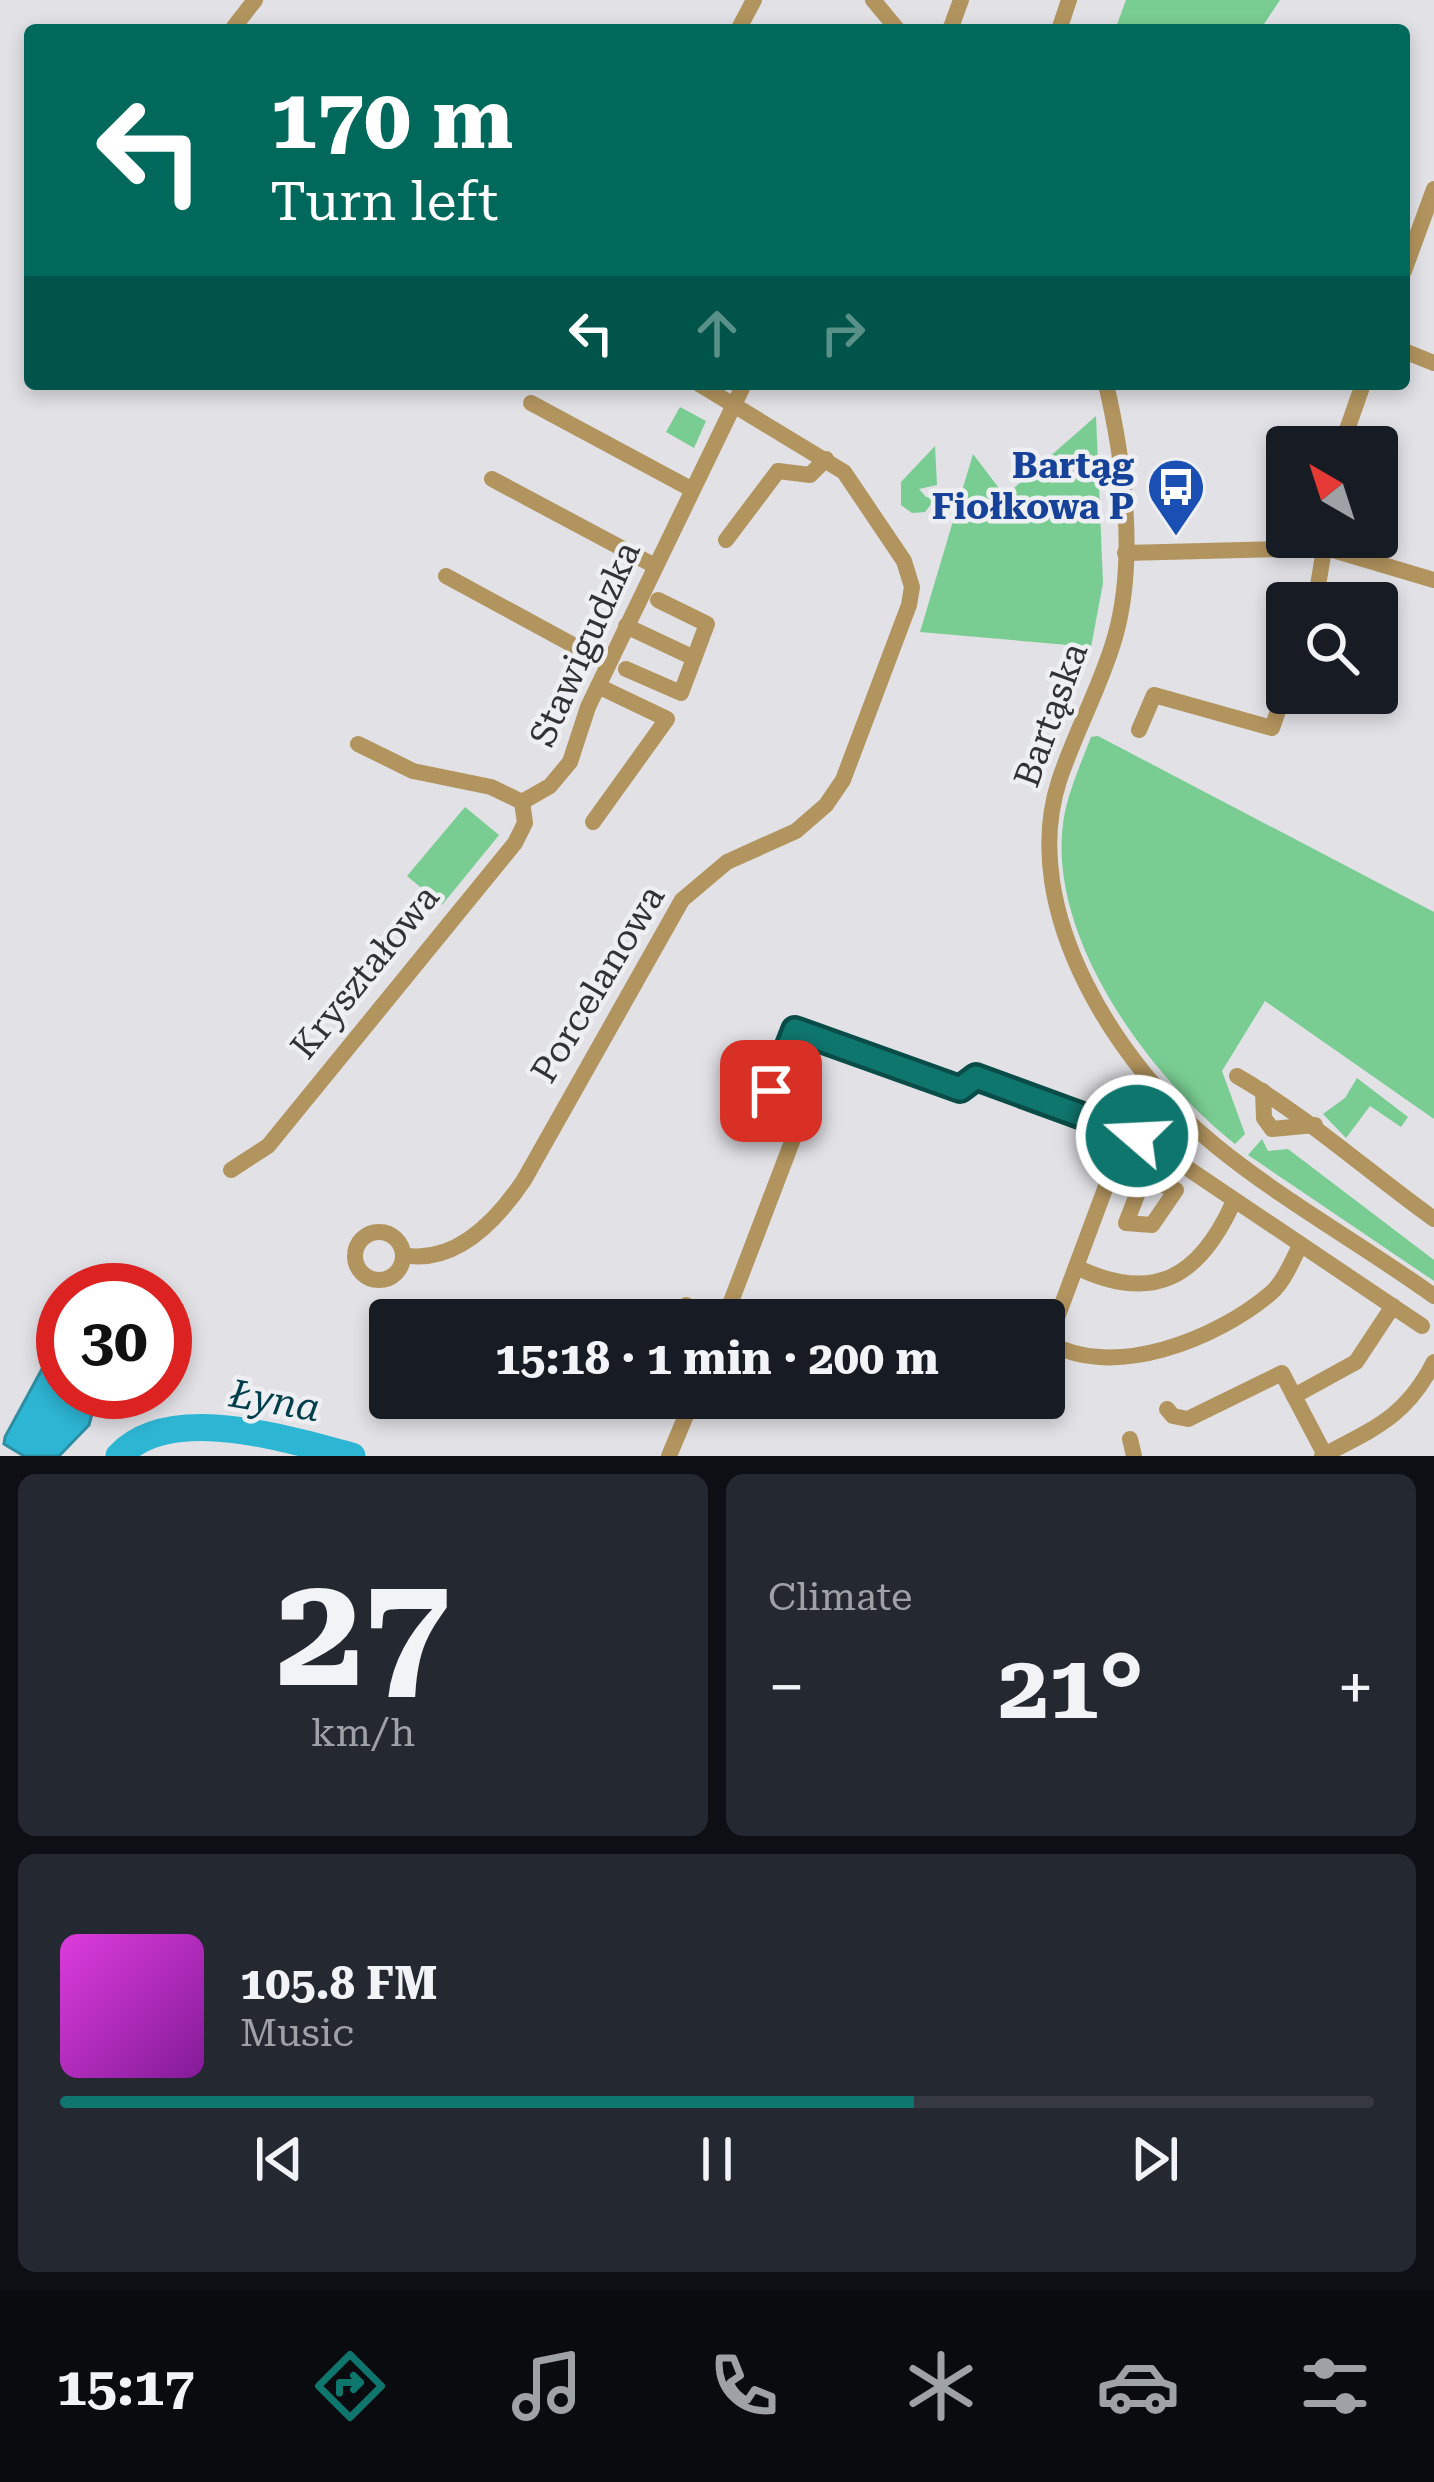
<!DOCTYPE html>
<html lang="en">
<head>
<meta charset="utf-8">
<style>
	:root { --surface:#171b24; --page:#242831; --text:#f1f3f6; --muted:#9ea1a6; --line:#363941; --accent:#0f766e }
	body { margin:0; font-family:"Roboto Serif",serif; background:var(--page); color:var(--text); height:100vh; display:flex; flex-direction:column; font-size:45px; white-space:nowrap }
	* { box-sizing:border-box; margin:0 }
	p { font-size:39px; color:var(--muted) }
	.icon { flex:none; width:66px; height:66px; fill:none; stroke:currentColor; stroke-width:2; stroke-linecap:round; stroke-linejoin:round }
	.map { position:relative; height:1456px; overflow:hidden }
	.sheet { display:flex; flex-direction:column; gap:18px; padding:18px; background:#0d0f14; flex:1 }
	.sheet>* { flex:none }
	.guide { position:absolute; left:24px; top:24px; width:1386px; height:366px; border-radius:12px; box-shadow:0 6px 18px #0003; background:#00695c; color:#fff; overflow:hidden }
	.needle { width:78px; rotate:321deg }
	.buttons { position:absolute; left:1266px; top:426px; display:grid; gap:24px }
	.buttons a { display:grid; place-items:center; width:132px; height:132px; border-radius:12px; background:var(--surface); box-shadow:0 6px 18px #0003; font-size:60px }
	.speed { position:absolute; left:36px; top:1263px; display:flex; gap:24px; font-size:60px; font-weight:700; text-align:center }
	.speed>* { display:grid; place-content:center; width:156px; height:156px; border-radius:50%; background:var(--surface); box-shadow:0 6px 18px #0003; line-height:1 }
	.speed .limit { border:18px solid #d22; background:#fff; color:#111 }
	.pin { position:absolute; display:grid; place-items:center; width:102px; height:102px; color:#fff; margin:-51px; border-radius:24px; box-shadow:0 6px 18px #0006 }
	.me { position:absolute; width:132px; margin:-66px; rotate:289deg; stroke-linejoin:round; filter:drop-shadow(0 0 9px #0008) }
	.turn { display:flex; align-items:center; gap:42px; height:252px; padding:0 48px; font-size:54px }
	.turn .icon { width:156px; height:156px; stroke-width:2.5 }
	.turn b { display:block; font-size:84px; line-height:102px }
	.lanes { display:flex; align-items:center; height:114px; padding:0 48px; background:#0003; justify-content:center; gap:60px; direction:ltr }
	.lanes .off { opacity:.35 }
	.big { font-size:90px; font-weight:700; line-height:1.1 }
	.sheet .widget { flex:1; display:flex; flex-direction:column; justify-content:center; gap:18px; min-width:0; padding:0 42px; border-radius:18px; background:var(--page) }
	.sheet .dial { align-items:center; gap:0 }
	.dial b { font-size:156px; line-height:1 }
	.song { display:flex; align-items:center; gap:36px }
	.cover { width:144px; height:144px; border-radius:18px; background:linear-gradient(135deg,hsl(300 70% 55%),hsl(290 70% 35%)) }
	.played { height:12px; border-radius:6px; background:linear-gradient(90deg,var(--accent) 65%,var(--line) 65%) }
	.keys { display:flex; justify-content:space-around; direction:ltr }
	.heat { display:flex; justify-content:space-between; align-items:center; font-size:66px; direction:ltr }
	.sheet .tiles { flex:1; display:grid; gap:18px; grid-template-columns:1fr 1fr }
	.widget:last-child { grid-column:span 2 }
	.trip { position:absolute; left:369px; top:1299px; width:696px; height:120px; border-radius:12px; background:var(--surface); box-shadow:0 6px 18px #0003; font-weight:700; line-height:120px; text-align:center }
	.tabs { display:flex; height:192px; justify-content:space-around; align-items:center; background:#090b0e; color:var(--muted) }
	.tabs .icon { width:84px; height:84px }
	.tabs .active { color:var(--accent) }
	.tabs b { font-size:54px; color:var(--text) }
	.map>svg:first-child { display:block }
</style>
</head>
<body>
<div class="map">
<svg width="1434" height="1456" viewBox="0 0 1434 1456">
	<rect width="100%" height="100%" fill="#e1e1e6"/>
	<g fill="#79cd92">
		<path d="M1126,0h154l-20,30h-145z"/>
		<path d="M680,407l26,14 -12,27 -28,-16z"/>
		<path d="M1096,416l7,167 -12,64 -171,-15 53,-178 32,42z"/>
		<path d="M935,446l2,39 -18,4 7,8 10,1 -11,14 -13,1 -11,-8v-23z"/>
		<path d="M1098,736l336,176v207l-169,-118 -43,70 23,63 -10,10c-86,-68 -191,-210 -171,-327 5,-27 17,-54 27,-80z"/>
		<path d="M465,807l34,28 -57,70 -35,-29z"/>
		<path d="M1357,1078l51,39 -7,10 -31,-21 -24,32 -23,-24 22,-16z"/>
		<path d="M1262,1139l6,12 20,-2 146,111v21l-186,-126z"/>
	</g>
	<path fill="#2db6d4" stroke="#2e8ea4" stroke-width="3" d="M42,1369l21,10v13l34,3 -8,30 -30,31h-35l-20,-12 1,-7z"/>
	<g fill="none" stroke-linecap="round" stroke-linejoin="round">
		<path stroke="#2db6d4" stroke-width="27" d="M119,1456c51,-55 170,-16 233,0"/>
		<g stroke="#b2945e" stroke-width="16">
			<path d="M873,0l25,30"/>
			<path d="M234,27l21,-27"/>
			<path d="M738,30l16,-30"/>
			<path d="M950,30l11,-30"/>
			<path d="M1059,30l10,-30"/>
			<path d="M1404,271l30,-82"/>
			<path d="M1404,351l30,12"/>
			<path d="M1106,384c18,77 31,176 9,253 -14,49 -40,95 -56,144 -42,130 60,286 157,365 69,56 147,99 218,150"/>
			<path d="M531,403l160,86"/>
			<path d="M1341,447l22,-63"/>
			<path d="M492,479l163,87"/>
			<path d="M726,540l52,-69 32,4 16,-16"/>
			<path d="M1125,553l201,-5 108,32"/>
			<path d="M446,576l162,88"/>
			<path d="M1315,603l11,-65"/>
			<path d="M626,626l68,32"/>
			<path d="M626,669l55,24 26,-69 -49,-24"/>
			<path d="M1139,730l15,-35 118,33 15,-43"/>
			<path d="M358,744l55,27 78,16 31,15 28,-16 20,-24 18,-55 156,-323"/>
			<path d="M593,822l74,-103 -69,-33"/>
			<path d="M1237,1076c71,41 130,95 197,143"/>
			<path d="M1263,1091l1,27 8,11 43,-4"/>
			<path d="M1176,1108l-24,24 4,15 266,179"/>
			<path d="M1152,1132l-20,5 -14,17 -70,188c65,39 169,-3 223,-49 13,-11 21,-32 29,-47"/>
			<path d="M1114,1165l62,25 -24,35 -26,-2 18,-46"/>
			<path d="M231,1170l37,-24 247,-303 10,-20 -3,-21"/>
			<circle cx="379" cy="1256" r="24"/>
			<path d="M403,1255c53,10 94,-35 121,-75l158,-280 45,-38 69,-31 30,-26 17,-25 66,-175 3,-18 -8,-26 -60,-89 -145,-88"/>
			<path d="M1076,1267c77,37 123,11 157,-64"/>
			<path d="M680,1320l6,-15 34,15"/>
			<path d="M724,1320l71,-186 -36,-12 36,-91 165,58 16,-12 158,59"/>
			<path d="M1294,1396l31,59"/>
			<path d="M1167,1409l6,7 15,3 94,-46 12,23 62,-34 37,-56"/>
			<path d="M1130,1439l4,17"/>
			<path d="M669,1456l23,-55 -8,-3"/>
			<path d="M1322,1456c53,-28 84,-39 112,-94"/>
		</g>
	</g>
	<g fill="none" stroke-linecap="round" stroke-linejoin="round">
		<defs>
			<path id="route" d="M771,1091l24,-61 165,59 16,-12 161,59"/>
		</defs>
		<use href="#route" stroke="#0a4d48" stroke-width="30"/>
		<use href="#route" stroke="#0f766e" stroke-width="21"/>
	</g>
	<defs>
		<symbol id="bus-pin" viewBox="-11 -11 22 30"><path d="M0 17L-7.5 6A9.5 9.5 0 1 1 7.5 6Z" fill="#1a4fb4" stroke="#eeeff3"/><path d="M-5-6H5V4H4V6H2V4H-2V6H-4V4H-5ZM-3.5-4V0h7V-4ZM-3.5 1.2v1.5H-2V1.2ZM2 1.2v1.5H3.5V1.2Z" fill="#fff"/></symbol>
	</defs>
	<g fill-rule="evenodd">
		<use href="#bus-pin" x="1143" y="454" width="66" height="90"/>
	</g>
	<g text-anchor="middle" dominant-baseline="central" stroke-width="9" stroke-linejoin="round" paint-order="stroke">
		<g font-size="36" font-weight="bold" fill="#164399" stroke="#eeeff3" text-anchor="end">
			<text x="1134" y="466">Bartąg<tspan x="1134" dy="41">Fiołkowa P</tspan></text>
		</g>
		<g font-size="36" fill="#323234" stroke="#eeeff3">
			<text transform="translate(585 644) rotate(-66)">Stawigudzka</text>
			<text transform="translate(1051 715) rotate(-70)">Bartąska</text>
			<text transform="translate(365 972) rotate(-51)">Kryształowa</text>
			<text transform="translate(598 984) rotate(-59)">Porcelanowa</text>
		</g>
		<g font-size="39" font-style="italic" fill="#013e4b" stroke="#eeeff3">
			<text transform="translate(275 1401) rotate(10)">Łyna</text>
		</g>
	</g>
</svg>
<div class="buttons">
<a><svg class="needle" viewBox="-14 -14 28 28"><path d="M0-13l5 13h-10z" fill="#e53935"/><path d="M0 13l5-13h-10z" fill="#9ea1a6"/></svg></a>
<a><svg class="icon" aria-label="search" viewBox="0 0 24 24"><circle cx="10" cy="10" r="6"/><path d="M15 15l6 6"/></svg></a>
</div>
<div class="speed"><div class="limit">30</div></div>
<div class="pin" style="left:771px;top:1091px;background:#d93025"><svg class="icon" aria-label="arrive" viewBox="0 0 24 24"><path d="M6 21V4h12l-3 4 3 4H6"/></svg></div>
<svg class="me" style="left:1137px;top:1136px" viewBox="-20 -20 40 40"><circle r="17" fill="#0f766e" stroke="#fff" stroke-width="3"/><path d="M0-11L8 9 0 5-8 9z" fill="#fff"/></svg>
<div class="trip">15:18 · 1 min · 200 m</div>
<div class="guide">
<div class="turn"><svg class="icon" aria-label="left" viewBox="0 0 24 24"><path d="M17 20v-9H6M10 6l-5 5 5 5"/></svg><div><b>170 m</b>Turn left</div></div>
<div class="lanes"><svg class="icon" aria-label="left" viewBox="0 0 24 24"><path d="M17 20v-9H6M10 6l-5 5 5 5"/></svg><svg class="icon off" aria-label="ahead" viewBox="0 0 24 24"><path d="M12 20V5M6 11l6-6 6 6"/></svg><svg class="icon off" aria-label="right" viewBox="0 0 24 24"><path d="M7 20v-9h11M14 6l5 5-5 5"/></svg></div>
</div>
</div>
<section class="sheet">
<div class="tiles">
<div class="widget dial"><b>27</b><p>km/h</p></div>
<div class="widget"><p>Climate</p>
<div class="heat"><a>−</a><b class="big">21°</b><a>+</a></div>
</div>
<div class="widget">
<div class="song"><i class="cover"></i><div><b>105.8 FM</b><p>Music</p></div></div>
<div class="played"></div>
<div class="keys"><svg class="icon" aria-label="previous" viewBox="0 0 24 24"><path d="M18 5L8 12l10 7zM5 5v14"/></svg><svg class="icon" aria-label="pause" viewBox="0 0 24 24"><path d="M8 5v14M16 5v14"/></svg><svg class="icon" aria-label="next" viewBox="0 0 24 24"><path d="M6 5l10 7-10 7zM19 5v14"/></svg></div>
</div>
</div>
</section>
<nav class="tabs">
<b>15:17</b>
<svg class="icon active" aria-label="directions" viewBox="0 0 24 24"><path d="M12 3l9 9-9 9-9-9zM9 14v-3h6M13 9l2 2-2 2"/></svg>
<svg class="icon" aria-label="music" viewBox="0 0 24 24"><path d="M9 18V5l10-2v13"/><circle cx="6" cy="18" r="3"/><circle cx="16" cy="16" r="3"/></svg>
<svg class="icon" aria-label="phone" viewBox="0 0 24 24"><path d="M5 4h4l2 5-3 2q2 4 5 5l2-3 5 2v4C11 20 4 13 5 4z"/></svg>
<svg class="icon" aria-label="climate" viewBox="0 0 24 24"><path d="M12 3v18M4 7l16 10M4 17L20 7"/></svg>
<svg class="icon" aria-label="car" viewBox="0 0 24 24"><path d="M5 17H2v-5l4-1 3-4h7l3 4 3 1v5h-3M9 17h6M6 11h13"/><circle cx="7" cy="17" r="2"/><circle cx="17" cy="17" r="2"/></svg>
<svg class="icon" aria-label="filters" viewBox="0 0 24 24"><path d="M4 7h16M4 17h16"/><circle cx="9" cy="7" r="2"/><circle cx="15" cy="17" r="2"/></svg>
</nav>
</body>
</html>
